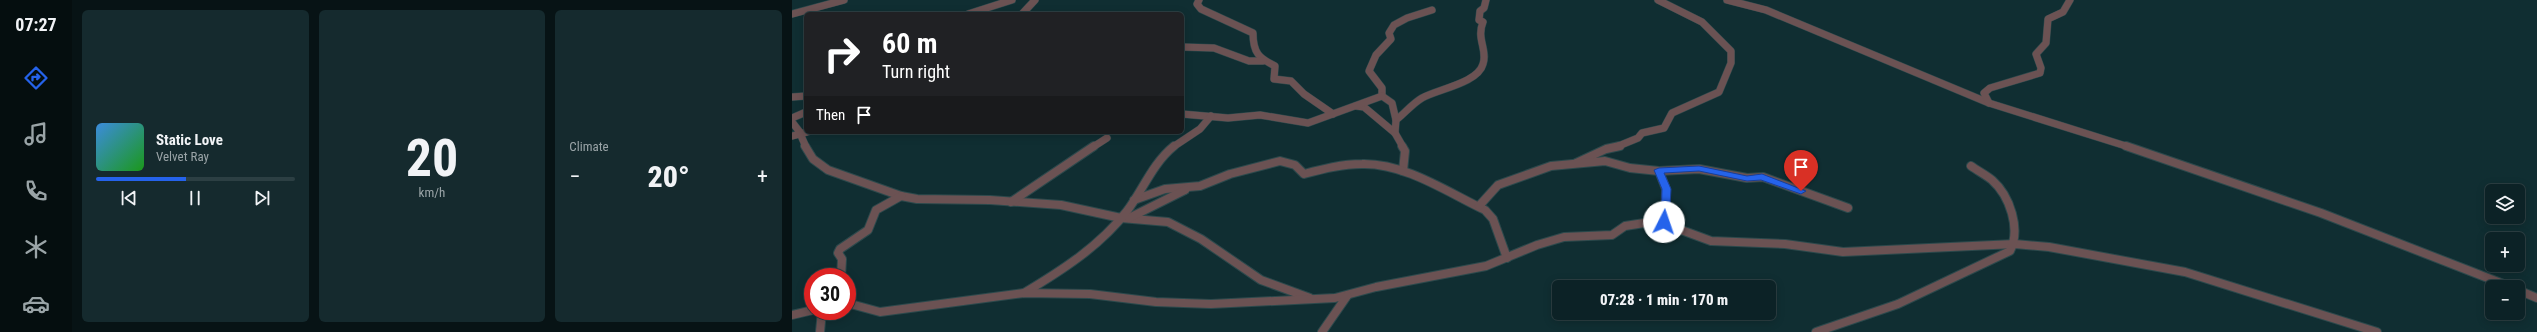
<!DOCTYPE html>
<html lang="en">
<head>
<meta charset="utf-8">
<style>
	:root { --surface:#0c2226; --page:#152a2e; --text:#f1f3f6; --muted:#9aa4a7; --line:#2c3f43; --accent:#2563eb }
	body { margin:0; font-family:"Roboto Condensed",sans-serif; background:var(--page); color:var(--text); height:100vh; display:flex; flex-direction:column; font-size:15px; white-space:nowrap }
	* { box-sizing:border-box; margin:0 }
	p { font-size:13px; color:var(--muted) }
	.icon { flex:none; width:22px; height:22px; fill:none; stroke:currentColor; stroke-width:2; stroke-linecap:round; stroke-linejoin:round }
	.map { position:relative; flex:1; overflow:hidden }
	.drawer { display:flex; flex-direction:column; gap:10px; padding:10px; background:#071315; width:720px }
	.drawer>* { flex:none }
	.top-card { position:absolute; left:12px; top:12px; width:380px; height:122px; border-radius:6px; box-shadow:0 2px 10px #0003,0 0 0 1px var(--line); background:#202124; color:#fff; overflow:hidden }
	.tools { position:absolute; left:1693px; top:184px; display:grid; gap:8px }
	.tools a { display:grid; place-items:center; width:40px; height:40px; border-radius:6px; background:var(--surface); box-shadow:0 2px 10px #0003,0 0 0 1px var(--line); font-size:20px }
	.speed { position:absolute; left:12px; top:268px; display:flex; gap:8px; font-size:20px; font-weight:700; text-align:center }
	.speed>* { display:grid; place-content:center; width:52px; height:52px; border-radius:50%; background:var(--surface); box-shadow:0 2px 10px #0003,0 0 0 1px var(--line); line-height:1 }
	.speed .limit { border:6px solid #d22; background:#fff; color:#111 }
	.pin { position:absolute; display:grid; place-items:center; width:34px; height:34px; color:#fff; margin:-41px -17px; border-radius:50% 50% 50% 0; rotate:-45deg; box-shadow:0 0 4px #0007 }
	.pin .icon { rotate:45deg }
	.me { position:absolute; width:44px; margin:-22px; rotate:4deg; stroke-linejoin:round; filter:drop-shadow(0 0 3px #0008) }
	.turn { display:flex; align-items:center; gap:14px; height:84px; padding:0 12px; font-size:18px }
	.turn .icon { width:52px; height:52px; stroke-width:2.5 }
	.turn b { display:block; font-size:28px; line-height:34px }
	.then { display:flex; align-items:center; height:38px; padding:0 12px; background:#0003; gap:8px; font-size:15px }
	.big { font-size:30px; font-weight:800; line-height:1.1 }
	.drawer .widget { flex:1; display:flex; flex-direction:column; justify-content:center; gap:6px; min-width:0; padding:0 14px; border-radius:6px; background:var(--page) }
	.drawer .dial { align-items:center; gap:0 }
	.dial b { font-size:52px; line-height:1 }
	.song { display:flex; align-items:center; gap:12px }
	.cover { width:48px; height:48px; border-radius:6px; background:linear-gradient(135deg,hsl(210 70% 55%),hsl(120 70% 35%)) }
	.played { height:4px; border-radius:2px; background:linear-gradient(90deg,var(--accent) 45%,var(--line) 45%) }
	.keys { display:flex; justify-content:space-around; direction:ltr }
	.heat { display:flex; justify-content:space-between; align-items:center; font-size:22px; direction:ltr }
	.drawer .tiles { flex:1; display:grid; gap:10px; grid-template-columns:repeat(3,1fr) }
	.trip { position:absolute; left:760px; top:280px; width:224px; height:40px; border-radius:6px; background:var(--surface); box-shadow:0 2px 10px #0003,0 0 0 1px var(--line); font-weight:800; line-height:40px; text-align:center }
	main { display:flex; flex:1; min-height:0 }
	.tabs { display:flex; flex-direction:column; width:72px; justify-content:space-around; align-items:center; background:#050e0f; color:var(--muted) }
	.tabs .icon { width:28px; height:28px }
	.tabs .selected { color:var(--accent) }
	.tabs b { font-size:18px; color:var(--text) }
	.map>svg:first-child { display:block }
</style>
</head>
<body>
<main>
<nav class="tabs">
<b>07:27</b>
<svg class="icon selected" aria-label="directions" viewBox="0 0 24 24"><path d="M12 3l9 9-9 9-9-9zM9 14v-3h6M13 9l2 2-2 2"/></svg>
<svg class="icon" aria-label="music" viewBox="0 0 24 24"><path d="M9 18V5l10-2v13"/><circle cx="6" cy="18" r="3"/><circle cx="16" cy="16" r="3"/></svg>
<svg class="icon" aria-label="phone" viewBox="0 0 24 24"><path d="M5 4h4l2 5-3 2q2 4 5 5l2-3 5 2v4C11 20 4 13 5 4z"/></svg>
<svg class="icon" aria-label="climate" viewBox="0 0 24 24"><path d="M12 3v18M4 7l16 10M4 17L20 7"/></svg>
<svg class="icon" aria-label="car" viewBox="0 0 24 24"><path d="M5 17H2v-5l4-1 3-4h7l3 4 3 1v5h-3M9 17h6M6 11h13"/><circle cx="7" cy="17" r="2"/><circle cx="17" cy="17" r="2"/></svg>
</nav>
<section class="drawer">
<div class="tiles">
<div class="widget">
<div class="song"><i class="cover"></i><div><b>Static Love</b><p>Velvet Ray</p></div></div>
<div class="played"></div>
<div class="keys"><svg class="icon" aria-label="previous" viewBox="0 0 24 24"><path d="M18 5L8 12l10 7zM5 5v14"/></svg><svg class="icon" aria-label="pause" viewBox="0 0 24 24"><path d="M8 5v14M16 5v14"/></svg><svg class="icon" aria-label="next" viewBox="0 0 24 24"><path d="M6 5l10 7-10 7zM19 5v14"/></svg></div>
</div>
<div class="widget dial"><b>20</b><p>km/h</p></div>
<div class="widget"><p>Climate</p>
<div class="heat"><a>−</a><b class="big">20°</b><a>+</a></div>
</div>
</div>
</section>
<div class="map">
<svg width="1745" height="332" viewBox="0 0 1745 332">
	<rect width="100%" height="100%" fill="#102e32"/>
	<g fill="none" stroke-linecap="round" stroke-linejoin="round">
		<defs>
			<g id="street-far1">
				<path d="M407,0l-2,4 4,5 52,24c0,20 6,25 22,33l-1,13 17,2 13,13 29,20"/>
				<path d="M935,0l39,10 223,93 140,44"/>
				<path d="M0,14l52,-14"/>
				<path d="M176,14l44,-14"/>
				<path d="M230,14l13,-14"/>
				<path d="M390,47l32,1 35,13h14"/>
				<path d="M590,96v-8l-13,-17 7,-16 15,-16 -2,-6 5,-8 13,-7 25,-8"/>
				<path d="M590,96l10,7 4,17"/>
				<path d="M0,97l14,-1"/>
				<path d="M1197,103l-5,-10 6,-5 50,-15 1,-5 -5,-14 10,-11 2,-24 15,-7 7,-12"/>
				<path d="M564,106l8,1 31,26"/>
				<path d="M390,114l46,4 32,-3 48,8 74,-27"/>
				<path d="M0,118l14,-6"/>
				<path d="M0,122l7,9 7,16"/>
				<path d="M0,136l15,-4"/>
				<path d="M301,147l14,-9"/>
				<path d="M381,147l27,-18 11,-13"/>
				<path d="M611,147l-8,-14 1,-13c9,-7 16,-16 26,-22 16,-9 56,-15 61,-34 5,-14 -7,-25 0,-42l-4,-2 1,-9 4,-3 2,-8"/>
				<path d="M824,147l22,-9 4,-5 22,-5 8,-15 47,-21 12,-29v-12l-29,-29 -44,-22"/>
			</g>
			<g id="street">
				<path d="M13,146l8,13 15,11 73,26 16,3 73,1 71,5 60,13 47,4 33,17 60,41 49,18"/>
				<path d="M610,146l3,5 -2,20"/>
				<path d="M1334,146l195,67 190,74"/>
				<path d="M784,163l30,-14 14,-3"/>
				<path d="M867,171l40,-2 48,9 16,-1 85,31"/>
				<path d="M342,200l31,-11 35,-3 30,-12 50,-13 15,4 9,9c19,-5 38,-10 58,-10 43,-1 85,28 123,46l8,9 14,39"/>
				<path d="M219,202l83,-56"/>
				<path d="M687,206l19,-21 53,-19 54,-5 25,7 29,3 7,18 -1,33"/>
				<path d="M337,218l56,-28"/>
				<path d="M49,277l1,-18 -4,-6 2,-4 28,-19 8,-20 25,-14"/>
				<path d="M1726,290l19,8"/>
				<path d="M232,293c37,-22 76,-47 103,-82 16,-21 25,-47 47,-65"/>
				<path d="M55,303l33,9 144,-19 66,1 66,8 55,2 124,-6 41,-11 110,-21 51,-21 27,-8 48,-2 13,-9 32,-5 54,20 74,3 58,8 172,-8 34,3 136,25 192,60"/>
				<path d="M0,315l21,-5"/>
				<path d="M28,332l2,-21"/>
				<path d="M530,332l25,-36"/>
				<path d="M1024,332l82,-28 112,-53c11,-22 0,-55 -18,-71 -6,-5 -14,-9 -21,-14"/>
			</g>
		</defs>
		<use href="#street-far1" stroke="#2c494c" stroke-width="8"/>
		<use href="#street" stroke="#2c494c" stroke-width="10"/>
		<use href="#street-far1" stroke="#6b5253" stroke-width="7"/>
		<use href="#street" stroke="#6b5253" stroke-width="8"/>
	</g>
	<path fill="#2563eb" stroke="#184099" d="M907,166l48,10 15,-2 44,17 -5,3 -40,-14 -14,1 -48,-10 -35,2 7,16 -2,33 -1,2h-7l1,-35 -8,-19 5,-2z"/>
</svg>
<div class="tools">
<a><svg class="icon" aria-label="layers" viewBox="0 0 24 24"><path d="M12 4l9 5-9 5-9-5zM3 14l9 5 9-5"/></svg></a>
<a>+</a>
<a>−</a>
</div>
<div class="speed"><div class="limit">30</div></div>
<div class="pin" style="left:1009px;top:191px;background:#d93025"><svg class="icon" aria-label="arrive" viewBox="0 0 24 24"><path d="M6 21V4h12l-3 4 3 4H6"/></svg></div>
<svg class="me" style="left:872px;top:222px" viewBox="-20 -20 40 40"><circle r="19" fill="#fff"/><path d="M0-13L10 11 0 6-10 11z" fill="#2563eb"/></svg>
<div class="trip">07:28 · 1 min · 170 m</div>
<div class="top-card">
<div class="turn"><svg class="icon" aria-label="right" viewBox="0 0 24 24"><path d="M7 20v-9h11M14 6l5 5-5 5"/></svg><div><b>60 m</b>Turn right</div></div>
<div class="then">Then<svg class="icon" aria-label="arrive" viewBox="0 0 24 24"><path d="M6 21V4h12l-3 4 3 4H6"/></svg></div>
</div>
</div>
</main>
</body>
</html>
